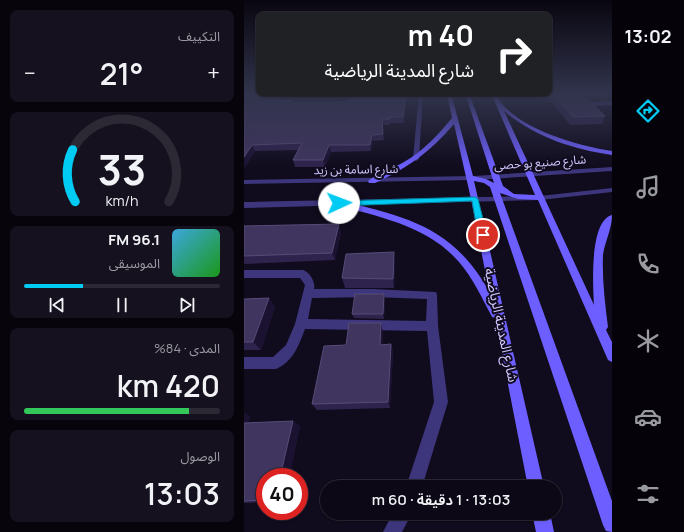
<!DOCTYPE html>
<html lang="ar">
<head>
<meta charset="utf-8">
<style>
	:root { --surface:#0c0816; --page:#15111f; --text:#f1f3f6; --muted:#9a9aa1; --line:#2c2935; --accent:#00cbf3 }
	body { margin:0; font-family:Manrope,"Noto Sans Arabic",sans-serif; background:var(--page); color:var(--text); direction:rtl; height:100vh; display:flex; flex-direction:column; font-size:15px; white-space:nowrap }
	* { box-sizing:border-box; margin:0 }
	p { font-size:13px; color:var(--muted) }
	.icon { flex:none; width:22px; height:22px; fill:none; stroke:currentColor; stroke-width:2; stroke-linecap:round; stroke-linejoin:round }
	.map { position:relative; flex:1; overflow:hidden; direction:ltr }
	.drawer { display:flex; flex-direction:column; gap:10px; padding:10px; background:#07040c; width:244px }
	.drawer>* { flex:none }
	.banner { position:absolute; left:12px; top:12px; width:296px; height:84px; border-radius:8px; box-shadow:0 1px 3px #0004,0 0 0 1px var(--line); direction:rtl; background:#202124; color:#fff; overflow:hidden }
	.speed { position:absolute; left:12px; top:468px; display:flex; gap:8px; font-size:20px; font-weight:700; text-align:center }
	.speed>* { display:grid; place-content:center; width:52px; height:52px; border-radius:50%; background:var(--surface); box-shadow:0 1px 3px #0004,0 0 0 1px var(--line); line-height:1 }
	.speed .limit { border:6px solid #d22; background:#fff; color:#111 }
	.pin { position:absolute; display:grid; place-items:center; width:34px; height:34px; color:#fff; margin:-17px; border:2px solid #fff; border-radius:50%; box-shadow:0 1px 4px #0007 }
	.me { position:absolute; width:44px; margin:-22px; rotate:88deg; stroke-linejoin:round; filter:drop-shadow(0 0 3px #0008) }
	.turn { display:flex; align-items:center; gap:14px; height:84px; padding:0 12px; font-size:18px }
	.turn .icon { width:52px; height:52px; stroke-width:2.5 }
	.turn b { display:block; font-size:28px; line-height:34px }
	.big { font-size:30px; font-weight:600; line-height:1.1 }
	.drawer .card { flex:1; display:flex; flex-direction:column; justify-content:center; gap:6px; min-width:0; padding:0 14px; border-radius:8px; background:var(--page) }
	.drawer .dial { align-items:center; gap:0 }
	.dial svg { height:104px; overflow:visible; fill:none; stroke:var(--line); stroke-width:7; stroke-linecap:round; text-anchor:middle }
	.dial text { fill:var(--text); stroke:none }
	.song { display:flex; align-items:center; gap:12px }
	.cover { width:48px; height:48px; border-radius:6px; background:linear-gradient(135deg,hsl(200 70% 55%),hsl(120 70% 35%)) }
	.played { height:4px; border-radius:2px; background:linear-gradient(90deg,var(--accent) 30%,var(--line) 30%) }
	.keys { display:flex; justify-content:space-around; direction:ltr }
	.heat { display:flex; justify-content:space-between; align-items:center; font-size:22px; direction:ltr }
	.charge { height:6px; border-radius:3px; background:linear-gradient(90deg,#34c759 84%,var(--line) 0) }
	.trip { position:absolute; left:76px; top:480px; width:242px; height:40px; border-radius:20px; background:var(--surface); box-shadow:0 1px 3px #0004,0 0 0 1px var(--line); font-weight:600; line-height:40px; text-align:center; direction:rtl }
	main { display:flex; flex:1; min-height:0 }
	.tab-bar { display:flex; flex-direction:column; width:72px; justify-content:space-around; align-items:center; background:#050309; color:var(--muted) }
	.tab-bar .icon { width:28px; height:28px }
	.tab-bar .current { color:var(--accent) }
	.tab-bar b { font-size:18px; color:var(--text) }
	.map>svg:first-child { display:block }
</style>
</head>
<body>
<main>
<nav class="tab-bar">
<b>13:02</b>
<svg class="icon current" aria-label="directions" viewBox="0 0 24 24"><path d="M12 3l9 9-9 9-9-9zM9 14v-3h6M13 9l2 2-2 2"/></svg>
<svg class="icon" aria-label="music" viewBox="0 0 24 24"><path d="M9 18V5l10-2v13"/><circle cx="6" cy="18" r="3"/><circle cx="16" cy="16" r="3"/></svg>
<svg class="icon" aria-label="phone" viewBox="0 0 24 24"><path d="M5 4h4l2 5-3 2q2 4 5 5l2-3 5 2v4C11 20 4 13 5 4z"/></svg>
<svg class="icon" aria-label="climate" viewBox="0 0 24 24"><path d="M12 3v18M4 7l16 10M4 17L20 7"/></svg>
<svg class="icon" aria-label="car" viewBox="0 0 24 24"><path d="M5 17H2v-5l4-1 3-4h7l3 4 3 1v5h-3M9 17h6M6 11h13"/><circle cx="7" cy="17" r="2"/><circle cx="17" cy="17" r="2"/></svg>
<svg class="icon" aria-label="filters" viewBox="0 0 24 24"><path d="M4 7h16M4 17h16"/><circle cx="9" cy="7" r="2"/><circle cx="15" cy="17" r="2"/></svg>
</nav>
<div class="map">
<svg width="368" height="532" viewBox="0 0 368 532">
	<rect width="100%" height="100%" fill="#100b1d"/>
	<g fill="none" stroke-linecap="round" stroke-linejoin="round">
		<g fill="#3d367d" fill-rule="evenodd">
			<path d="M175,93h4l-4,66 -3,2 -3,-2z"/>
			<path d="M325,93h4l9,6 8,3 22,-1v4c-15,1 -35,2 -43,-12z"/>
			<path d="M0,270h59c7,2 13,13 11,19h59l63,3 1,3 1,31 10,76 -26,85h-16l28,-85 -7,-71 -122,-2c-6,16 -12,33 -29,40h-32v-12h29l13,-12 9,-21 10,-39 -5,-7h-56zM129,297l54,2 -1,22 -118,-2 4,-21z"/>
			<path d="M149,513h19l-10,19h-19z"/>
		</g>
		<g fill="#3d367d" fill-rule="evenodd">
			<path d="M368,167v4l-138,9 -230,4v-4l230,-4z"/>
			<path d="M368,188v4l-72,8 -296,8v-6l296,-6z"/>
		</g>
		<g fill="#6d5fff" fill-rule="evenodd">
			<path d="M203,93h4l22,83 13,3 8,4 -29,-90h4l34,93 11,8 21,1 -44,-102h4c17,35 81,52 117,58v4c-40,-6 -77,-18 -108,-44l90,194c-1,-19 -5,-84 18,-90 0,14 -7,26 -9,40 -1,24 2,48 5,72l-2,3 6,12v20l-4,-2 -70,-160 -20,-1 -18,-6 112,308v31l-6,-1 -3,-6 -113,-338 -6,-4 -10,-2 70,306h-16l-33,-169 -3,-1c-10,-19 -19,-39 -33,-55 -31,-36 -79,-45 -123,-57l-1,-2 4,-3c68,18 112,25 150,91l-18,-92 -17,-75c-24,28 -46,44 -79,59h-6l-1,-2c8,-7 26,-13 36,-19 19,-11 34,-27 48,-44z"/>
			<path d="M288,513h18l4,19h-18z"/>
		</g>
	</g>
	<g fill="#2e234c">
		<path d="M0,93h43l-6,8 11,-1 1,3 55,-1 17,-4 10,-3v-2h32v3l-3,27h-14v2h-8l2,15 -11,1 -2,10 -40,1 -6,15h-30l-2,-7 6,-10 -44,1 -10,16h-1z"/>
		<path d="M294,93h38l29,23 -3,8 -32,1 -18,-23h-8z"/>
		<path d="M0,226l97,6 -6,28 -91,4z"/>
		<path d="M151,262l-1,26h-49l-3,-10z"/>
		<path d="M25,298l6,9 -14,43h-17v-51z"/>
		<path d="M141,299l-1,20 -30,-1 -2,-4z"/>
		<path d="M139,332v13l8,-1 2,8 -3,56 -73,2 -5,-6 34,-59z"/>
		<path d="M0,413l6,4 -2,6 52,3 -11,51h-24v25l-21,1z"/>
	</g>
	<g fill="#1b1231">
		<path d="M37,93h6l-10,13 -2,-5z"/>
		<path d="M162,93l1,3 -3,27 -1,-6z"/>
		<path d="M128,135l1,6 -2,10 -1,-6z"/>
		<path d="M8,145l3,6 -10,16 -1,-1v-9z"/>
		<path d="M85,145l2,7 -6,15 -2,-7z"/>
		<path d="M95,224l2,8 -6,28 -3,-7z"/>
		<path d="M150,252l1,10 -1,26 -1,-9z"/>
		<path d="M140,294l1,5 -1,20 -1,-5z"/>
		<path d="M25,298l6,9 -14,43 -8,-8z"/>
		<path d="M137,323l2,9v20l-3,-7z"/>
		<path d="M147,344l2,8 -3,56 -2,-6z"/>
		<path d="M0,413l6,4 -3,11 -3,-1z"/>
		<path d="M49,421l7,5 -11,51h-9z"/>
	</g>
	<g fill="#40355f" stroke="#564c78">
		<path d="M0,93h37l-6,8 17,-1 -1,3 57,-1 1,-4h16l1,-3h9v-2h31l-3,24h-13v2h-8l1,15 -11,1 -2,10h-41l-6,15h-30l9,-17 -50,2 -8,12z"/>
		<path d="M301,93h31l10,5 19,18 -32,1 -19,-23h-8z"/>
		<path d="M95,224l-7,29 -88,3v-30z"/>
		<path d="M150,252l-1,27 -51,-1 4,-24z"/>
		<path d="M111,294h29l-1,20h-31z"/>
		<path d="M25,298l-16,44h-9v-43z"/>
		<path d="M105,323h32l-1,22 11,-1 -3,58 -76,2 12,-58 22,-1z"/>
		<path d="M49,421l-13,56h-15v23l-21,1v-78z"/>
	</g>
	<linearGradient id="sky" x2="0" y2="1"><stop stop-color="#090610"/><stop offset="0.56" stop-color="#31344c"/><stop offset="1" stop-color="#31344c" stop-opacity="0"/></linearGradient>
	<rect width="368" height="167" fill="url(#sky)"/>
	<path fill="#00cbf3" stroke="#00849e" d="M231,197l3,2 9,36 -4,3 -5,-3 -6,-34 -133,5 -4,-3 4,-2z"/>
	<g text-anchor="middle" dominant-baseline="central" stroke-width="4" stroke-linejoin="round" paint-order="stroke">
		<g font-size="12" fill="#d1c8ff" stroke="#100b1d">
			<text transform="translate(296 162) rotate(-4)">شارع صنيع بو حصى</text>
			<text transform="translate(112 169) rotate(-1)">شارع اسامة بن زيد</text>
		</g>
		<g font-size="14" fill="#d1c8ff" stroke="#100b1d">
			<text transform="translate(258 325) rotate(78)">شارع المدينة الرياضية</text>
		</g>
	</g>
</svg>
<div class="speed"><div class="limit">40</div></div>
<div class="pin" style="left:239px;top:235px;background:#d93025"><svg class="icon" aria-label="arrive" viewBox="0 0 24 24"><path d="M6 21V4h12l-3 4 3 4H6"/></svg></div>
<svg class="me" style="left:95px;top:203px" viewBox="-20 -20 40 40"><circle r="19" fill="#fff"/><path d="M0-13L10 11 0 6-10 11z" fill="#00cbf3"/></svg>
<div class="trip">13:03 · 1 دقيقة · 60 m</div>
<div class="banner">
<div class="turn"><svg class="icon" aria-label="right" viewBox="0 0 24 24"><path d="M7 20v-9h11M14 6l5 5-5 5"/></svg><div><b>40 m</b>شارع المدينة الرياضية</div></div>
</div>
</div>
<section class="drawer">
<div class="card"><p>التكييف</p>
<div class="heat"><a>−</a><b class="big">21°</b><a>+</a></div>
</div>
<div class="card dial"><svg viewBox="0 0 100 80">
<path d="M14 69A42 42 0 1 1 86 69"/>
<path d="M14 69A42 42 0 0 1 12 29" stroke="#00cbf3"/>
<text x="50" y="56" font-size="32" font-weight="700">33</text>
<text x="50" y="72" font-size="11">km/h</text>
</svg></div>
<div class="card">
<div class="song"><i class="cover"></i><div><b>96.1 FM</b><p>الموسيقى</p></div></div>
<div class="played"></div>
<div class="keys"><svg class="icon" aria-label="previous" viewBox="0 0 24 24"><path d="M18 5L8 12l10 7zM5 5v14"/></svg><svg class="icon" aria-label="pause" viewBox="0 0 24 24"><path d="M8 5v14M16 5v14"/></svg><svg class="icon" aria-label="next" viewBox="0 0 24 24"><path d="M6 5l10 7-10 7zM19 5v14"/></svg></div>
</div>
<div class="card"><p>المدى · 84%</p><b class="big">420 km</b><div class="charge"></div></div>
<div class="card"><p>الوصول</p><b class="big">13:03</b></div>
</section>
</main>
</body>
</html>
